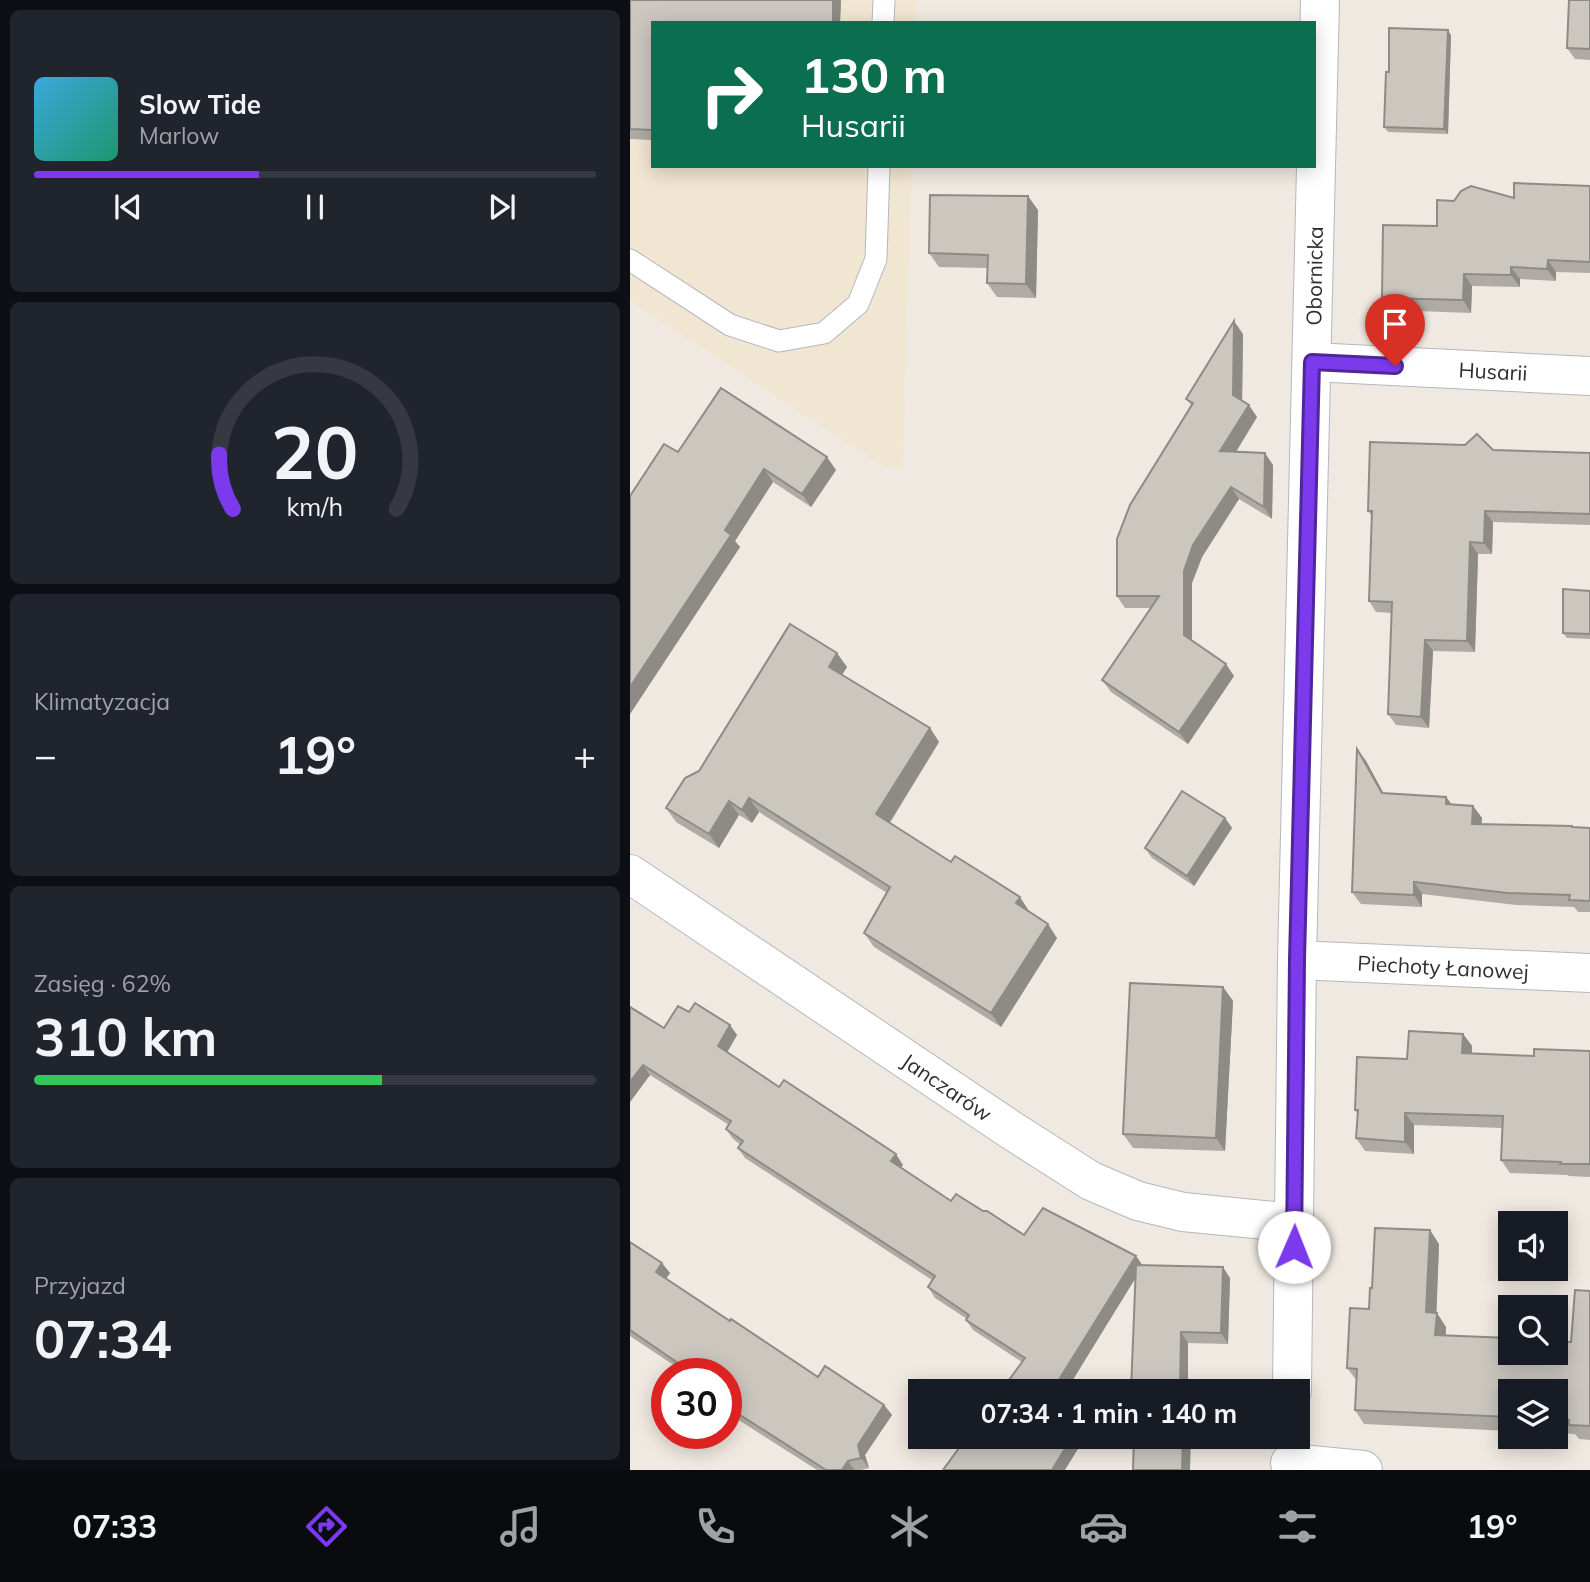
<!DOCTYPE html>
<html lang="pl">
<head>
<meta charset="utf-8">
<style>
	:root { --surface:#171b24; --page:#20242c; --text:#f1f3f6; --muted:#9ea1a6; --line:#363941; --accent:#7c3aed }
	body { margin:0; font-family:Mulish,sans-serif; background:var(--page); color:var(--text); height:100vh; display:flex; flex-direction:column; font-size:26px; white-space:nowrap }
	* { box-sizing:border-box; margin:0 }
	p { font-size:23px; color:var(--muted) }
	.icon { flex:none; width:38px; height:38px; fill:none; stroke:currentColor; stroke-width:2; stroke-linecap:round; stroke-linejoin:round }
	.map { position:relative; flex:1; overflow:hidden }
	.drawer { display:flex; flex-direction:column; gap:10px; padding:10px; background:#0d0f14; width:630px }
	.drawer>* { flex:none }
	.top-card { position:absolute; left:21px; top:21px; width:665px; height:147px; border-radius:0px; box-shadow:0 4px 18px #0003; background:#0b6e4f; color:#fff; overflow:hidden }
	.fabs { position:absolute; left:868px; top:1211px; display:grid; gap:14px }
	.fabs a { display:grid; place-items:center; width:70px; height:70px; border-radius:0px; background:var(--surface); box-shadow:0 4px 18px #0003; font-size:35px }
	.speed { position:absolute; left:21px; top:1358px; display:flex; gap:14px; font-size:35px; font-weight:700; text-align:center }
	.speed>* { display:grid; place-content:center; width:91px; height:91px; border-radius:50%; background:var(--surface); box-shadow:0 4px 18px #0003; line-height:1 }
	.speed .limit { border:10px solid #d22; background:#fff; color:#111 }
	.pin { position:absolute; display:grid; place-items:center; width:60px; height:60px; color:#fff; margin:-72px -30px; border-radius:50% 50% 50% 0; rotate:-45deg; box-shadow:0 0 7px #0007 }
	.pin .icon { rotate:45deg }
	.me { position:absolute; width:77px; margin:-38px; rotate:1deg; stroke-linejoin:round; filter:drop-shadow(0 0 5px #0008) }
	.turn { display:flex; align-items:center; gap:24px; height:147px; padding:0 35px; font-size:32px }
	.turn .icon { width:91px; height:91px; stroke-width:2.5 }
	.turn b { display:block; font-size:49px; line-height:60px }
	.big { font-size:52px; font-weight:700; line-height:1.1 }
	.drawer .tile { flex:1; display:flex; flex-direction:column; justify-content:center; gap:10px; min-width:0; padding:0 24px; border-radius:10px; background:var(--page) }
	.drawer .dial { align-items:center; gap:0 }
	.dial svg { height:182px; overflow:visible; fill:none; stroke:var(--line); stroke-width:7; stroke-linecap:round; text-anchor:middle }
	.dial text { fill:var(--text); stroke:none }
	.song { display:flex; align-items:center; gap:21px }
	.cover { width:84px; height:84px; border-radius:10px; background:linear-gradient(135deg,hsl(200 70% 55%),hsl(160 70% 35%)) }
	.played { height:7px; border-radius:4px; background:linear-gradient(90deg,var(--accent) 40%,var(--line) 40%) }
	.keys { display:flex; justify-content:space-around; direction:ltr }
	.heat { display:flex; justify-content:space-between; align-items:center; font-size:38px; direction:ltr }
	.charge { height:10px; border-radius:5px; background:linear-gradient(90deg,#34c759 62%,var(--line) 0) }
	.trip { position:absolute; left:278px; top:1379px; width:402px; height:70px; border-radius:0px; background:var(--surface); box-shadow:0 4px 18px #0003; font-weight:700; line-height:70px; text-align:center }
	.dock { display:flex; height:112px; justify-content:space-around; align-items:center; background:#090b0e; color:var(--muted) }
	.dock .icon { width:49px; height:49px }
	.dock .selected { color:var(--accent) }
	.dock b { font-size:32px; color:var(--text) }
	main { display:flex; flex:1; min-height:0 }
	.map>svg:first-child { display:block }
</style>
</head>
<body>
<main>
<section class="drawer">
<div class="tile">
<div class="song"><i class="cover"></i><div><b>Slow Tide</b><p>Marlow</p></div></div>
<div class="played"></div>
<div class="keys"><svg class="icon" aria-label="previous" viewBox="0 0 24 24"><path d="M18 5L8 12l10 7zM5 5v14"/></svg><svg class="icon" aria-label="pause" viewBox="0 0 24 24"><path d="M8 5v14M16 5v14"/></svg><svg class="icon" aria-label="next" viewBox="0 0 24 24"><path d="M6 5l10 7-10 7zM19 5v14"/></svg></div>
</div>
<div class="tile dial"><svg viewBox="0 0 100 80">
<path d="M14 69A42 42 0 1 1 86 69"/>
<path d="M14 69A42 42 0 0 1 8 45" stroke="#7c3aed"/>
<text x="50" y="56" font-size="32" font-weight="700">20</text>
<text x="50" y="72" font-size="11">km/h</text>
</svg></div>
<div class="tile"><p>Klimatyzacja</p>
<div class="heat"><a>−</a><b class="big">19°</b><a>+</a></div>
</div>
<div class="tile"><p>Zasięg · 62%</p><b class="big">310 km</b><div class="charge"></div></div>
<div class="tile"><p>Przyjazd</p><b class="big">07:34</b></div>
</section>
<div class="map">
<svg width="960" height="1470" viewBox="0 0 960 1470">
	<rect width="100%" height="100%" fill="#efe9e1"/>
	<path fill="#f0e6d1" d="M0,0h286l-1,23h-262v143h258l-8,303 -18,-2 -255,-166z"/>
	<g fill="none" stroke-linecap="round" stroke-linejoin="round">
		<defs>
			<g id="service">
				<path d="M253,23l1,-23"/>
				<path d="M0,260l100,65 49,16 45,-8 34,-29 18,-45 3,-93"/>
			</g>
			<g id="minor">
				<path d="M682,362l278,14"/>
				<path d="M0,874l381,256 80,51 47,20 45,11 112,11"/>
				<path d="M667,960l293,13"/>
				<path d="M662,1391l5,-431 23,-960"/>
				<path d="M660,1463l73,7"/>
			</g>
		</defs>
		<use href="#service" stroke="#b4b7c1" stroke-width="23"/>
		<use href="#minor" stroke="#b4b7c1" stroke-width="40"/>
		<use href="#service" stroke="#fff" stroke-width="21"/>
		<use href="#minor" stroke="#fff" stroke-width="38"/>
	</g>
	<g fill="#afaba4">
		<path d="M0,0h211l-1,23h-187v117l-23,-1z"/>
		<path d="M960,0v60l-15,-1 -8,-11z"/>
		<path d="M821,35l-3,99 -60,-2 -4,-5z"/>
		<path d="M960,186v87l-34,-1v9l-36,-2v8l-48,-1 -1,27 -81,-3 -8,-12 55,-72 17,-25 60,-3z"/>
		<path d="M408,210l-2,88 -39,-1 -10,-14v-15l-48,-1 -10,-14z"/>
		<path d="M613,334l-1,66 15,17 -21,35 37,13 -1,54 -33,-20 -37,58 -10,26v58l42,35 -46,68 -77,-52 -9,-12 49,-72h-26l-8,-12 74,-191 -5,-6z"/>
		<path d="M863,450l97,3v72l-97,-3 -1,32h-14l-3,98 -42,-1 -4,77 -33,-3 -8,-11 4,-101 -16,-1 -7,-11 3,-85 -4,-5z"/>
		<path d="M48,452l158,18 -25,37 -38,-25 -38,59 5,6 -110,167z"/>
		<path d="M960,591v48l-23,-1 -4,-5z"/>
		<path d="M217,667l-5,8 88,53 9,14 -49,81 139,88 28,27 -56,89 -127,-80 -10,-14 23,-40 -128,-81 -7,11 -13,-8 -20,33 -43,-26 -10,-14 33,-37z"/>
		<path d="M727,749l9,12 17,32 63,4 6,8 21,1 9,12 -1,6 109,4v84h-12l-4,-5 -58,-2 -94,-11v13l-61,-3 -9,-12z"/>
		<path d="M595,818l7,10 -38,58 -42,-28 -7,-10z"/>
		<path d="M593,987l10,14 -8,150 -92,-3 -10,-14z"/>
		<path d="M0,1007l34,21 25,-16 48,23 -10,17 52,35 124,78 -2,2 50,34 32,10 41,24 112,21 6,9 88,13 -2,66 -40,-1v48h-57l4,-113 -69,113h-65l21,-29 -49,-32 -7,-10 1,-1 -32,-21 -7,-11 4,-7 -187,-122 -7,-10 3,-3 -8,-6 -7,-10 3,-4 -79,-50 -20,27z"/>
		<path d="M833,1034l9,12v8l62,2 56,-5v126l-21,-1 -1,-1 -58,-2 -9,-13 1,-32 -88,-3v29l-49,-3 -9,-13 2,-23 -3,-5 52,-51z"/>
		<path d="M0,1242l40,31 -4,6 64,42 88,56 66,28 8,10 -27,40 4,13 -8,2h-44l-91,-58v-38h-39l-57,-38z"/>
		<path d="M809,1244l-3,69 10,14v8l125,7 19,-51v149l-11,-1 -4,-5 -19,-1v-42h-46v40l-146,-7 -9,-14 2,-29 -10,-13 22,-59 3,-21z"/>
	</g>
	<g fill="#8e8b86">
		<path d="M203,0h8l-1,23h-7z"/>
		<path d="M818,30l3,5 -3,99 -4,-5z"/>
		<path d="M398,196l10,14 -2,88 -10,-14z"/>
		<path d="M918,260l8,12v9l-9,-12z"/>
		<path d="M881,267l9,12v8l-9,-12z"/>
		<path d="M834,274l8,12 -1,27 -8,-13z"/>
		<path d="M604,321l9,13 -1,73 -9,-12z"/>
		<path d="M619,405l8,12 -28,46 -9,-12z"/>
		<path d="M635,453l8,12 -1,54 -8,-12z"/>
		<path d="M197,457l9,13 -25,37 -9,-13z"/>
		<path d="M134,469l9,13 -38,59 5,6 -110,167v-27l95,-157z"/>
		<path d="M601,487l8,12 -37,58 -10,26v64l-8,-12v-64l9,-26z"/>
		<path d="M855,511l8,11 -1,32 -8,-11z"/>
		<path d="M840,542l8,12 -3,98 -8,-11z"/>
		<path d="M795,640l8,11 -4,77 -8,-11z"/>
		<path d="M207,653l10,14 -9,14 -9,-14z"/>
		<path d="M596,664l8,12 -46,68 -9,-12z"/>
		<path d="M300,728l9,14 -53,86 -10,-14z"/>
		<path d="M727,749l9,12 24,44 -8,-12z"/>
		<path d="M816,797l9,12 -9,-5z"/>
		<path d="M119,798l10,14 -7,11 -10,-13z"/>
		<path d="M99,801l10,14 -20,33 -10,-14z"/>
		<path d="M843,806l9,12 -1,18 -9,-12z"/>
		<path d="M595,818l7,10 -38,58 -7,-10z"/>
		<path d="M784,882l8,12v13l-8,-12z"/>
		<path d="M390,897l9,14 -3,6 -10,-14z"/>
		<path d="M418,924l9,14 -56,89 -10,-14z"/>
		<path d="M593,987l10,14 -8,150 -9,-13z"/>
		<path d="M100,1025l7,10 -12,21 -7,-10z"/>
		<path d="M833,1034l9,12 -1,20 -9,-13z"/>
		<path d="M13,1065l7,10 -20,27v-20z"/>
		<path d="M775,1113l9,12v29l-9,-12z"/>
		<path d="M266,1154l7,11 -5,6 -7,-10z"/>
		<path d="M800,1230l9,14 -3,82 -10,-14z"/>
		<path d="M506,1256l7,10 -77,125h-14z"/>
		<path d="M32,1263l8,10 -7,10 -7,-11z"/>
		<path d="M593,1267l7,11 -2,66 -7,-11z"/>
		<path d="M807,1313l9,14 -1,21 -10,-13z"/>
		<path d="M551,1332l7,11v48h-8z"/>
		<path d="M254,1405l8,10 -27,40 4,13 -8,-10 -3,-13z"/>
		<path d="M442,1437h4l5,7 -16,26h-13z"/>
		<path d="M553,1437h8l-1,33h-8z"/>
		<path d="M218,1461l6,9h-12z"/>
	</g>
	<g fill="#cbc7bf" stroke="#8e8b86" stroke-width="2">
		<path d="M0,0h203v23h-180v107l-23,-1z"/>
		<path d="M939,0h21v49l-23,-1z"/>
		<path d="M759,28l59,2 -4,99 -60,-2 2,-55h3z"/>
		<path d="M884,183l76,3v76l-42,-2 -1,9 -36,-2v8l-47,-1 -1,26 -81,-2 1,-73 54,1v-26l17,1 7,-10 10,-5 43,12z"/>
		<path d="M300,195l98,1 -2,88 -39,-1 1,-28 -59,-2z"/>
		<path d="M604,321l-1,74 16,10 -29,46 45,2 -1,54 -33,-20 -38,58 -9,26v64l42,29 -47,68 -77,-52 57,-84h-42v-57l13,-34 63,-102 -7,-4z"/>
		<path d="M91,388l106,69 -25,37 -38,-25 -39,61 6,5 -101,152v-191l34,-52 14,8z"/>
		<path d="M847,434l16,16 97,3v61l-105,-3 -1,32 -14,-1 -3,99 -42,-1 -4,77 -33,-3 4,-112 -23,-1 3,-90h-4l2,-69 95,3z"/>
		<path d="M933,589l27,2v43l-27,-1z"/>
		<path d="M160,624l47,29 -8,14 101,61 -54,86 75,48 4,-6 32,20 33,21 -4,6 32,21 -57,89 -127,-80 26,-46 -141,-89 -7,12 -13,-9 -20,33 -43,-26 19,-30 14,-7z"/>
		<path d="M727,749l25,44 64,4v7l27,2 -1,18 100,2v1l18,1v73l-21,-1 1,-5 -63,-2 -93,-11v13l-62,-3z"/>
		<path d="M552,791l43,27 -38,58 -42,-28z"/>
		<path d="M500,983l93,4 -7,151 -93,-4z"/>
		<path d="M65,1003l35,22 -12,21 61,41 5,-7 112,74 -5,7 60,40 5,-7 27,17h4l37,24 19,-27 93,48 -84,135h-51l24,-33 -59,-38 3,-5 -41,-28 7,-11 -197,-128 5,-7 -17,-12 5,-8 -88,-56 -13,17v-75l34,21 14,-22 11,6z"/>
		<path d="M779,1031l54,3 -1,19 72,3v-7l56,2v113h-30l1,-2 -60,-2 2,-44 -98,-3v29l-49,-4 2,-28h-3l2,-53 50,2z"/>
		<path d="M745,1228l55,2 -4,82 11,1 -2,22 75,3v15h46v-12l15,1 4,-52 15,1v135l-21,-1v-5l-13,-1v-28h-46v26l-155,-7 2,-41 -10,-1 3,-60 19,1 1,-21h2z"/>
		<path d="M0,1242l32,21 -6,9 74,49 1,-2 87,58 7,-11 59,39 -26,40 3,13 -13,3 -6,9h-16l-100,-64v-32h-32l-64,-44z"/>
		<path d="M506,1265l87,2 -2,66 -40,-1 -1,59h-49z"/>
		<path d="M337,1437h105l-20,33h-109z"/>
		<path d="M504,1437h49l-1,33h-49z"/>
	</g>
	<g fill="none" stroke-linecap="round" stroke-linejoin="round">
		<defs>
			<path id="route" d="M664,1247l3,-287 15,-598 83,4"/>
		</defs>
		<use href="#route" stroke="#51269a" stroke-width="18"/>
		<use href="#route" stroke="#7c3aed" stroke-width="12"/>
	</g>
	<g text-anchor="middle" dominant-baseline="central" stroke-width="6" stroke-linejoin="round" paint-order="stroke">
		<g font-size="21" fill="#2e2e2e" stroke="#fff">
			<text transform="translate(684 276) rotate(-89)">Obornicka</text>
			<text transform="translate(863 371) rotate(3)">Husarii</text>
			<text transform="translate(813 967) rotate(3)">Piechoty Łanowej</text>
			<text transform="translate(317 1087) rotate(34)">Janczarów</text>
		</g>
	</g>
</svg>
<div class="fabs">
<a><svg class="icon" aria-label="sound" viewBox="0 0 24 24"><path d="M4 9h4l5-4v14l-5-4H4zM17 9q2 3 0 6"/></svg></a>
<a><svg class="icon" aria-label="search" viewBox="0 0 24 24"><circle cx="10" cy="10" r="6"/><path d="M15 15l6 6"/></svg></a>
<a><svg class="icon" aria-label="layers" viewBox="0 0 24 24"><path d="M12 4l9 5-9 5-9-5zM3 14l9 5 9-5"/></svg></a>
</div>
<div class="speed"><div class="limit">30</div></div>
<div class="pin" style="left:765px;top:366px;background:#d93025"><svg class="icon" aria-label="arrive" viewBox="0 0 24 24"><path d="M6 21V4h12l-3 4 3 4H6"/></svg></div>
<svg class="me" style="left:664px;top:1247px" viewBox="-20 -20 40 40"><circle r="19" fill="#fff"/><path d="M0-13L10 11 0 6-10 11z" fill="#7c3aed"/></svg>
<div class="trip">07:34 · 1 min · 140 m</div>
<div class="top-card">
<div class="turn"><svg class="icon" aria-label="right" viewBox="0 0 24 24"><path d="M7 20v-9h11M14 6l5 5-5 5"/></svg><div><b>130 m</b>Husarii</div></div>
</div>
</div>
</main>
<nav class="dock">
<b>07:33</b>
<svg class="icon selected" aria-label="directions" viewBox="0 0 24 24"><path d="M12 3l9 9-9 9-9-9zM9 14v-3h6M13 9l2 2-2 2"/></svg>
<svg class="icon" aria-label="music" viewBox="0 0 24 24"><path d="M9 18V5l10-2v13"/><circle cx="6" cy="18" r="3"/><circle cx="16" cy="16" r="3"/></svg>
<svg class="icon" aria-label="phone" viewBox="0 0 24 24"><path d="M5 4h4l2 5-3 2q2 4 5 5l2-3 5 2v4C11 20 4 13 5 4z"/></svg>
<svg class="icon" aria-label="climate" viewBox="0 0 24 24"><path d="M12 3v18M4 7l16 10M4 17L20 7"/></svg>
<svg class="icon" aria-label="car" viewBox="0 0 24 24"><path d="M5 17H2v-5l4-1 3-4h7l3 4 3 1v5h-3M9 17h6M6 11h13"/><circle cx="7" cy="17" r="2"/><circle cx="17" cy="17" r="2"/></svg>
<svg class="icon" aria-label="filters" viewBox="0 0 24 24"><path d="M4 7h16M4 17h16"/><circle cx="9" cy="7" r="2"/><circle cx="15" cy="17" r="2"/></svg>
<b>19°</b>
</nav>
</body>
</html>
